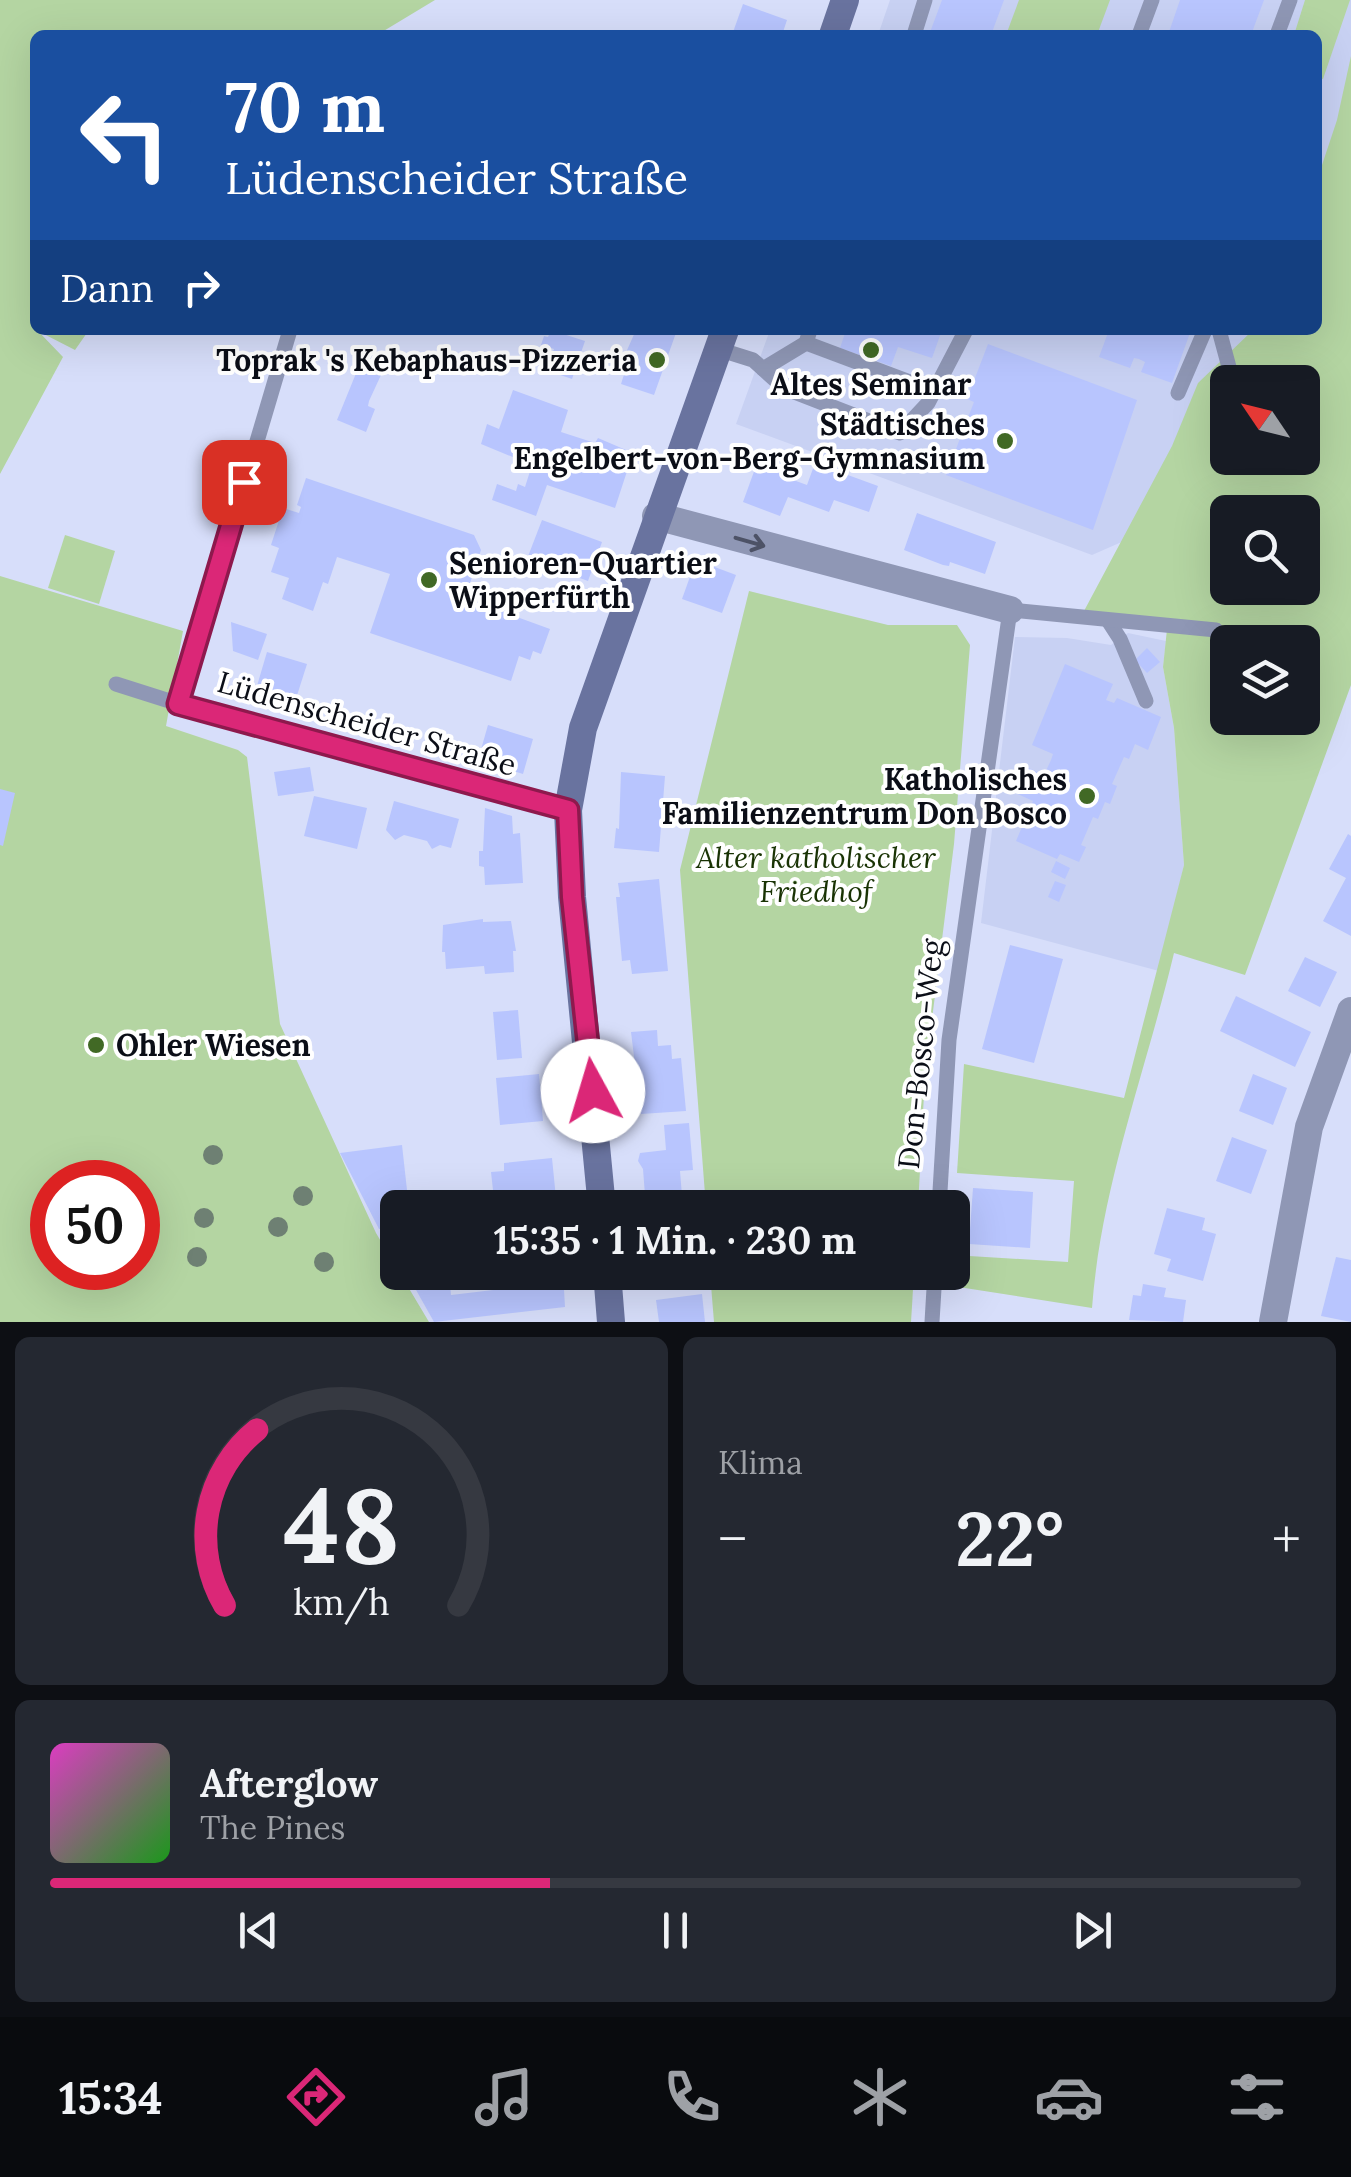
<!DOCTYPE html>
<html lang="de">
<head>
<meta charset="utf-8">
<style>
	:root { --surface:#171b24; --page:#242831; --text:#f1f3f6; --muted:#9ea1a6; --line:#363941; --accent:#db2777 }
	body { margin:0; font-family:Lora,serif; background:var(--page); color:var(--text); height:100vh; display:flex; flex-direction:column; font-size:38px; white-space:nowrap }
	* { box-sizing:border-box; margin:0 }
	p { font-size:32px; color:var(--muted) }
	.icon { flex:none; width:55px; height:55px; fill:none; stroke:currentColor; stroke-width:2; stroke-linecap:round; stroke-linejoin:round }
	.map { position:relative; height:1322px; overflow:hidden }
	.panel { display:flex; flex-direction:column; gap:15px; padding:15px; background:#0d0f14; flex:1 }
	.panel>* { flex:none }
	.top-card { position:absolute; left:30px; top:30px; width:1292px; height:305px; border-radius:15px; box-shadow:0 10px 40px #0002; background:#1a4fa0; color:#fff; overflow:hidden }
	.needle { width:65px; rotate:305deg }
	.fabs { position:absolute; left:1210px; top:365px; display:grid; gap:20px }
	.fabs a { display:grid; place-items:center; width:110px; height:110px; border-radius:15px; background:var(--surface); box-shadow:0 10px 40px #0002; font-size:50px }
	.speed { position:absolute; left:30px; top:1160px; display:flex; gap:20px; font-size:50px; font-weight:700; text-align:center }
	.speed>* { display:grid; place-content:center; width:130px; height:130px; border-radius:50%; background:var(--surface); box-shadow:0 10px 40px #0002; line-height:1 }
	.speed .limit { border:15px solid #d22; background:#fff; color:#111 }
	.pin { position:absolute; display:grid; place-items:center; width:85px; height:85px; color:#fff; margin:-42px; border-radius:20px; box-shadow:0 5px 15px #0006 }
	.me { position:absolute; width:110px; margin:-55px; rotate:354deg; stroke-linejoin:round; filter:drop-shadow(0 0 8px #0008) }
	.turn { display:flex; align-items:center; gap:35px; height:210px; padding:0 30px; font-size:45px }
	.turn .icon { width:130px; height:130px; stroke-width:2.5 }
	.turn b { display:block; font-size:70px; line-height:85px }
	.then { display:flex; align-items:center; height:95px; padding:0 30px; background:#0003; gap:20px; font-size:38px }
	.big { font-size:75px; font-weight:800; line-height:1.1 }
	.panel .card { flex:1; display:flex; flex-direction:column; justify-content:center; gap:15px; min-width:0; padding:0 35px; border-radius:15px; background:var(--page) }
	.panel .dial { align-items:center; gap:0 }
	.dial svg { height:260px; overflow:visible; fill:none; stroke:var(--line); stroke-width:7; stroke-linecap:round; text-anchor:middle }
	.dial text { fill:var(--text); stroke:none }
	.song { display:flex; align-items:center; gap:30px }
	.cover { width:120px; height:120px; border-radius:15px; background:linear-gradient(135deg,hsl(310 70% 55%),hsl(120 70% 35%)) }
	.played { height:10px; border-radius:5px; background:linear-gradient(90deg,var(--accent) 40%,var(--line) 40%) }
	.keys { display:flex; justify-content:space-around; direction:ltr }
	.heat { display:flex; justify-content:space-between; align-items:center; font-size:55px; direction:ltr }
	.panel .tiles { flex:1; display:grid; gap:15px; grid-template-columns:1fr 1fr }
	.card:last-child { grid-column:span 2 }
	.trip { position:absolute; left:380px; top:1190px; width:590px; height:100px; border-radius:15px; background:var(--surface); box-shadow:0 10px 40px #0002; font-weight:800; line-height:100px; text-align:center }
	.menu { display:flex; height:160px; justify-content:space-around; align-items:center; background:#090b0e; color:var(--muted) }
	.menu .icon { width:70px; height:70px }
	.menu .on { color:var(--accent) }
	.menu b { font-size:45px; color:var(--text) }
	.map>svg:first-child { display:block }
</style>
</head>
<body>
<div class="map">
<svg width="1351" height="1322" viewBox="0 0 1351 1322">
	<rect width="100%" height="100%" fill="#d7defa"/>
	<g fill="#c8d1f3">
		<path d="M890,0h461v111l-33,125v-201h-440z"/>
		<path d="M770,330h518l-60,52v76l-70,68 -66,29 -356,-131z"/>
		<path d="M1128,633l38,8 -3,26 11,61 10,137 -25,106 -178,-48 34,-286 52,1 44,7z"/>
	</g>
	<g fill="#b4d5a2" fill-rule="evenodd">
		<path d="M0,0h435l-58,35h-342v295h54l-14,20 -37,-19 25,26 -63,117z"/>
		<path d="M1019,0h91l-13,35h-91z"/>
		<path d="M1305,0h45l-27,79 -5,-1v-43h-24z"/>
		<path d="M1351,56v629l-106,290 -71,-22c-28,118 -73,233 -82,355l-140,-22 1,-31 115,7 6,-81 -117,-8 7,-109 160,34 60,-233 -10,-137 -11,-61 5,-47 -84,-9 88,-165 26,-63 55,-53h65v-153l19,-57zM1228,382h74v76h-74zM1228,512h74v76h-74zM1228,642h74v76h-74z"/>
		<path d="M65,535l50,16 -16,53 -51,-16z"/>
		<path d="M0,576l183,55 -17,95 72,24 9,7 33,267 96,209 53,89h-429zM52,1182h86v86h-86z"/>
		<path d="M749,591l139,34h69l13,20 -16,199 -29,231 -7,132h-212l-26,-337z"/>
		<path d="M710,1273h204l-3,49h-197z"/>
	</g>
	<g fill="#b8c5fe">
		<path d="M942,0h62l-13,35h-62z"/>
		<path d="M1180,0h84l-13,35h-83z"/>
		<path d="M743,4l44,16 -5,15h-50z"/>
		<path d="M551,330l34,11 -13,38 -26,-9 8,-21 -13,-4 3,-9 4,1z"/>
		<path d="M636,330h41l-23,65 -33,-11 8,-25 -5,-2z"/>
		<path d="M846,330h96l-10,28 -34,-11 -7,19 -51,-18z"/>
		<path d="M1109,330h82l-19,53 -31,-11 4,-10 -6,-3 -5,-1 -4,10 -31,-11z"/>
		<path d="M988,344l149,56 -44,130 -147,-55 28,-73 -7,-3z"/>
		<path d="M359,366l22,9 -12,26 -1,5 7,3 -9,23 -29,-12z"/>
		<path d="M513,390l55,20 -7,22 34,11 3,-5 35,15 -18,55 -68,-23 -11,31 -44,-16 5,-16 19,7 2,-7 7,3 7,-22 -51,-21 6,-20 12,5z"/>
		<path d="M815,463l63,23 -9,26 -35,-12 -5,12 -41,-15 -8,19 -37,-14 13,-36 11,5 3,-6 18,6 -3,6 22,8z"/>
		<path d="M306,478l168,57 7,15 -16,48 85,31 -9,25 -8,-3 -3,9 -11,-4 -8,25 -141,-48 20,-59 -53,-17 -9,27 -5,-2 -10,29 -31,-12 7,-21 -18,-6 8,-24 -8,-3 12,-37 16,5 2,-6 -4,-2z"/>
		<path d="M917,513l79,29 -11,32 -35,-12 -1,4 -6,-1 -39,-15z"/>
		<path d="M542,520l60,22 -14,39 -61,-22z"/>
		<path d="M696,560l40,15 -14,38 -40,-14z"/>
		<path d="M231,622l36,12 -9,26 -25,-9z"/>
		<path d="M1147,648l13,14 -13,11 -12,-13z"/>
		<path d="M267,652l40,12 -14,44 -39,-12z"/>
		<path d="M1065,664l48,20 -7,16 8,3 3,-5 44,19 -13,33 -13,-6 -6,15 -5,-2 -12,27 5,2 -7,18 -5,-2 -7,17 -5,-2 -12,28 5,2 -7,15 -19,-8 -3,5 -41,-18 17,-40 -22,-10 11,-26 22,10 7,-15 2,-6 -21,-9z"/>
		<path d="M488,725l45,14 -10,35 -45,-14z"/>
		<path d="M310,767l4,24 -36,5 -4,-24z"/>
		<path d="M621,772l44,4 -6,76 -45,-4 2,-20 3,1z"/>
		<path d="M0,789l15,4 -12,53 -3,-1z"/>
		<path d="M314,796l53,12 -10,41 -53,-13z"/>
		<path d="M394,801l65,18 -8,29 -11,-3 -8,4 -5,-8 -23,-6 -9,5 -9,-10z"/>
		<path d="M485,808l27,8 1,18 7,-1 3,50 -38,2 -1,-18 -5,-1v-15h4z"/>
		<path d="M1348,834l3,2v100l-28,-15 23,-43 -17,-9z"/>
		<path d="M1056,861l14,7 -5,11 -14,-7z"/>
		<path d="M659,879l9,92 -36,3 -2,-14 -8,1 -6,-64h4l-2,-14z"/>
		<path d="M1055,881l11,4 -7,17 -11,-5z"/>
		<path d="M483,919v3l28,-1 5,30h-3l1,21 -29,2 -1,-8 -38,3 -1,-17h-3l1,-27z"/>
		<path d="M1010,945l53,14 -29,104 -52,-14z"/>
		<path d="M1305,957l32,15 -17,35 -32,-16z"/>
		<path d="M1236,996l75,36 -16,35 -75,-36z"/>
		<path d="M518,1010l4,48 -25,2 -4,-48z"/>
		<path d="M657,1030l1,16 13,-1 1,14 9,-1 5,53 -45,3 -10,-82z"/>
		<path d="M539,1074l4,47 -43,4 -4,-47z"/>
		<path d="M1253,1074l34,14 -14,37 -34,-14z"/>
		<path d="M689,1123l4,47 -13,1 3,37h-37l-3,-39 -5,-8 2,-8 26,-3 -2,-25z"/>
		<path d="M1232,1137l35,13 -16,44 -35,-13z"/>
		<path d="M402,1145l7,63h-11v19l-19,2 -39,-76z"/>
		<path d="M552,1158l5,50h-62l-4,-36 13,-1v-8z"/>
		<path d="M973,1188l60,4 -3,56 -61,-4z"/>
		<path d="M1167,1208l38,10 -3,12 14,4 -13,47 -36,-10 4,-12 -17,-5z"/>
		<path d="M1336,1257l15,3v62l-30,-6z"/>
		<path d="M406,1272h43l2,23 67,-8 -1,-14 46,-1 2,35 -131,15z"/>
		<path d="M1143,1284l23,4 -2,9 22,3 -3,22 -54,-2 4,-25 8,1z"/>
		<path d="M702,1294l3,28h-46l-3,-22z"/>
	</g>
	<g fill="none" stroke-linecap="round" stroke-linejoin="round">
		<g stroke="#8f97b5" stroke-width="15">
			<path d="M914,35l11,-35"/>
			<path d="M1139,35l13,-35"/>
			<path d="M1277,35l13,-35"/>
			<path d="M290,330l-111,374 389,106"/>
			<path d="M1219,330l14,52"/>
			<path d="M806,343l128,48"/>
			<path d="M718,349l35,11 10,9 43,-26 4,-13"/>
			<path d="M763,369l21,19 116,45 28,-30 38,-73"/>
			<path d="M1178,393l27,-63"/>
			<path d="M1262,458l2,4"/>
			<path d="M1109,622l11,17 26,62"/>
			<path d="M116,684l63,20"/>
			<path d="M939,1208l10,-168 61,-430 206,20"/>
			<path d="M932,1322l3,-50"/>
		</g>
		<g stroke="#8f97b5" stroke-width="28">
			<path d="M656,516l354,94"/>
			<path d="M1273,1322l36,-195 42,-116"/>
		</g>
		<g stroke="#69739f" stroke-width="28">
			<path d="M833,35l12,-35"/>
			<path d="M602,1208l-30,-311 -4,-87 15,-82 142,-398"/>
			<path d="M607,1272l4,50"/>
		</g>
	</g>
	<g fill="#6e8073">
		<circle cx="213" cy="1155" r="10"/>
		<circle cx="303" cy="1196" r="10"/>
		<circle cx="204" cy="1218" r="10"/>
		<circle cx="278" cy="1227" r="10"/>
		<circle cx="197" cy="1257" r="10"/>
		<circle cx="324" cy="1262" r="10"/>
	</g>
	<defs><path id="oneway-shaft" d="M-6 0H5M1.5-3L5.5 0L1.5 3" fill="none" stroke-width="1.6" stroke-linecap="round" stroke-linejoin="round" transform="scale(2.5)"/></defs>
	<use stroke="#4d5266" href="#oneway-shaft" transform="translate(750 542) rotate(16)"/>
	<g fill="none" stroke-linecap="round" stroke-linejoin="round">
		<defs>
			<path id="route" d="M244,482l-66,222 390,106 4,87 21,194"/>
		</defs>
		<use href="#route" stroke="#8e194d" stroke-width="25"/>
		<use href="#route" stroke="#db2777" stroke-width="18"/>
	</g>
	<g fill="#416925" stroke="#fff" stroke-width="4">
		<circle cx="871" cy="350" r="10"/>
		<circle cx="657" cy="360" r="10"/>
		<circle cx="1005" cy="441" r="10"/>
		<circle cx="429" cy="580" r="10"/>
		<circle cx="1087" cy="796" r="10"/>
		<circle cx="96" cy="1045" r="10"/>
	</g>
	<g text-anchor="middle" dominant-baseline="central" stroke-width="8" stroke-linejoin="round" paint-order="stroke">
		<g font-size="30" font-weight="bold" fill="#0b0e17" stroke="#fff" text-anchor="end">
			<text x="637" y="360">Toprak 's Kebaphaus-Pizzeria</text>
			<text x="871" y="384" text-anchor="middle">Altes Seminar</text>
			<text x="985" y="424">Städtisches<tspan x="985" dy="34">Engelbert-von-Berg-Gymnasium</tspan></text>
			<text x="449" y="563" text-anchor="start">Senioren-Quartier<tspan x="449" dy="34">Wipperfürth</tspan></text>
			<text x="1067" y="779">Katholisches<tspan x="1067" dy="34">Familienzentrum Don Bosco</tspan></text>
			<text x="116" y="1045" text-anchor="start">Ohler Wiesen</text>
		</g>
		<g font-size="30" fill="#0b0e17" stroke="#fff">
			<text transform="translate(367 723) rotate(16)">Lüdenscheider Straße</text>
			<text transform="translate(920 1054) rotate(-84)">Don-Bosco-Weg</text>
		</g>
		<g font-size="30" font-style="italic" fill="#193304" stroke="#fff">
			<text x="816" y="857">Alter katholischer<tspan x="816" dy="34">Friedhof</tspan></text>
		</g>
	</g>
</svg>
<div class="fabs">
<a><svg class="needle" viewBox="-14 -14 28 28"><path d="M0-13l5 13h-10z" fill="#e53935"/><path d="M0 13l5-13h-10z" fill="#9ea1a6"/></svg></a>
<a><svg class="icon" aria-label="search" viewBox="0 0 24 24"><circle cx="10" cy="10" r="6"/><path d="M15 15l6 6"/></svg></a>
<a><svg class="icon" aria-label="layers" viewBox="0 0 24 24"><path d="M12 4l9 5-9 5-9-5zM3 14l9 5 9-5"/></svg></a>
</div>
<div class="speed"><div class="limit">50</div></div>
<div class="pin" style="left:244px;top:482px;background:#d93025"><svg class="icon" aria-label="arrive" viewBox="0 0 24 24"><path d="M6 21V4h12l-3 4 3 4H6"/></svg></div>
<svg class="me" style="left:593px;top:1091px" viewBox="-20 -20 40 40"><circle r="19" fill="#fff"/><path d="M0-13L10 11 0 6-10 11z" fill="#db2777"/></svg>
<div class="trip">15:35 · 1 Min. · 230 m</div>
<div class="top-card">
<div class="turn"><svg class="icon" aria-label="left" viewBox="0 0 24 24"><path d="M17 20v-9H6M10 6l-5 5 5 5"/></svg><div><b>70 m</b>Lüdenscheider Straße</div></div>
<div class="then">Dann<svg class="icon" aria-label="right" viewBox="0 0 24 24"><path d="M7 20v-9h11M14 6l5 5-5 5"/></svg></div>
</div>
</div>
<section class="panel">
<div class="tiles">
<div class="card dial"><svg viewBox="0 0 100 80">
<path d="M14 69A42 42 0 1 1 86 69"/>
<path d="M14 69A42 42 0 0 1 24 15" stroke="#db2777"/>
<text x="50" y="56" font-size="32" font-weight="700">48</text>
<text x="50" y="72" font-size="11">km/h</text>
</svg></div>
<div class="card"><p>Klima</p>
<div class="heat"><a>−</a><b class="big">22°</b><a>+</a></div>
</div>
<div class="card">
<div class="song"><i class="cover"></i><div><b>Afterglow</b><p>The Pines</p></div></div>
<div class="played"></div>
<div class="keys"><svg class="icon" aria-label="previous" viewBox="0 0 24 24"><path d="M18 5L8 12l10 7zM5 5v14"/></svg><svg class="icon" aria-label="pause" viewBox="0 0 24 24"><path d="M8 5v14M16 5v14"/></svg><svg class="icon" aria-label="next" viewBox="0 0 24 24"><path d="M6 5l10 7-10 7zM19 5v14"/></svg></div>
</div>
</div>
</section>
<nav class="menu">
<b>15:34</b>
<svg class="icon on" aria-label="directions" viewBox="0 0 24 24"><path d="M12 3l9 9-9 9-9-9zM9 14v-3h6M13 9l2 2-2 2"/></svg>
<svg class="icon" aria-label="music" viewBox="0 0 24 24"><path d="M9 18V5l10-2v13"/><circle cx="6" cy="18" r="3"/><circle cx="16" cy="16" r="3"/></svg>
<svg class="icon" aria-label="phone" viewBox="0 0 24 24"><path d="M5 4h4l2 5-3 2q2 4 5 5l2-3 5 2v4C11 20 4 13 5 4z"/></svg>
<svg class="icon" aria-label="climate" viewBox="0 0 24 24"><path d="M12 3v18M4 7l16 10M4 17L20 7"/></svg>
<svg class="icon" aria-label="car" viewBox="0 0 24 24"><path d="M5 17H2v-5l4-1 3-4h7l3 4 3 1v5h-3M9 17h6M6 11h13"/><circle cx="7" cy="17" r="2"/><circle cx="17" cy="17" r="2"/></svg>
<svg class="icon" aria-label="filters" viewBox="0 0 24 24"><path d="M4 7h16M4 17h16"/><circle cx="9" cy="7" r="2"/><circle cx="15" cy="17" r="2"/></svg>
</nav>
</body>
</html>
